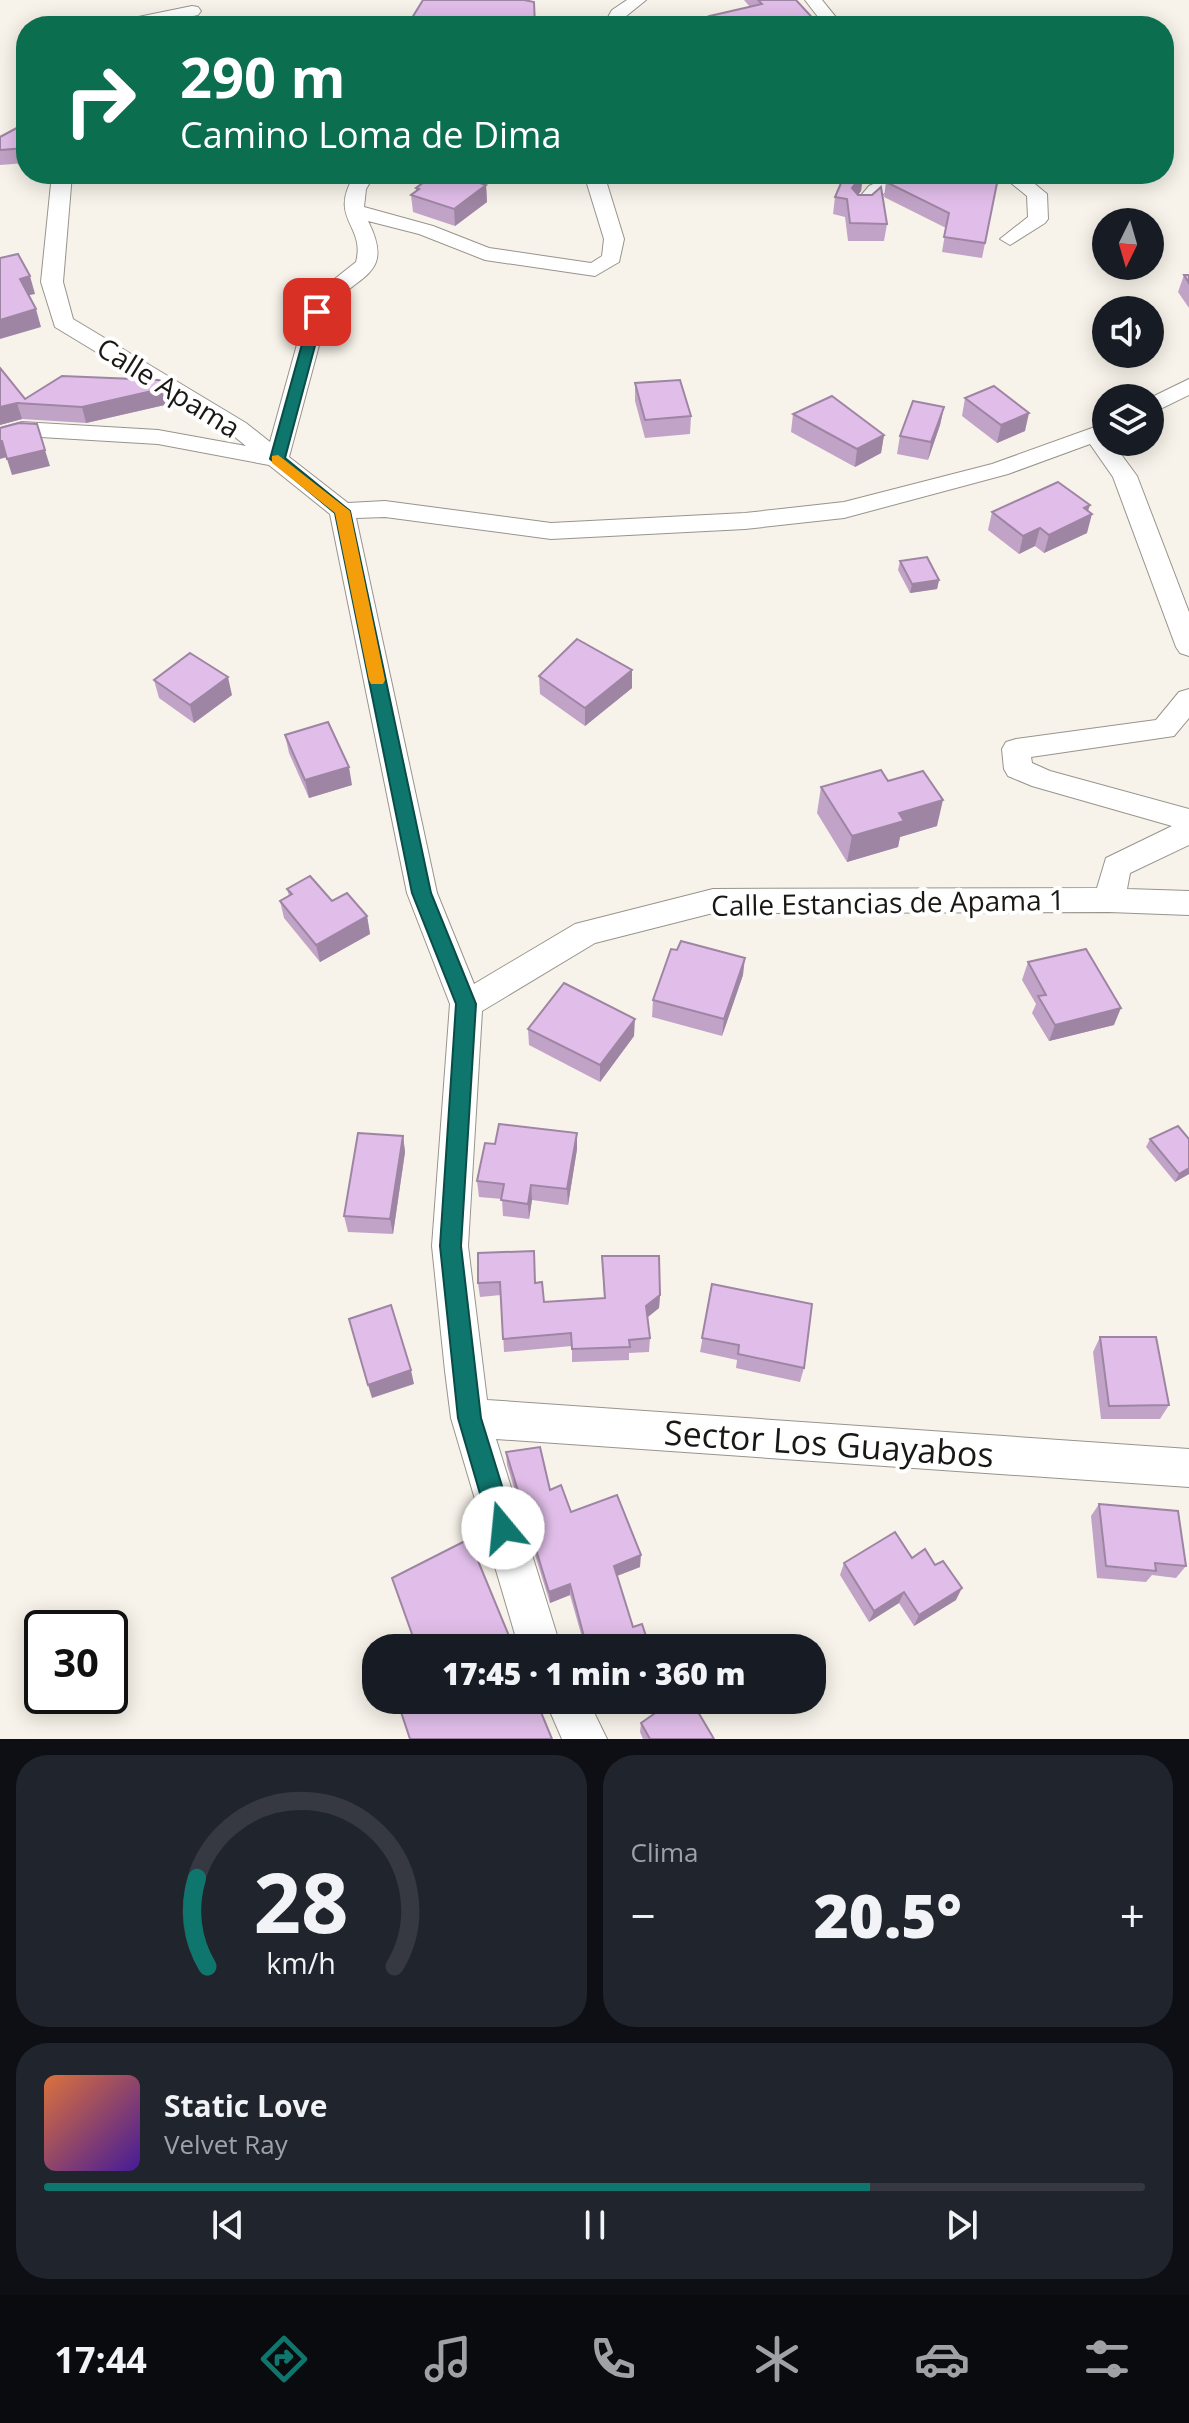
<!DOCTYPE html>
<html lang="es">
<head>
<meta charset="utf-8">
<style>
	:root { --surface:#171b24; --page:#20242c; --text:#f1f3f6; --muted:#9ea1a6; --line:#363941; --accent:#0f766e }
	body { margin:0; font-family:"Open Sans",sans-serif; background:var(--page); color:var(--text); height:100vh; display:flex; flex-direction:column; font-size:30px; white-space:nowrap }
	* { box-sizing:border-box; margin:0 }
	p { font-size:26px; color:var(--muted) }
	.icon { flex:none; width:44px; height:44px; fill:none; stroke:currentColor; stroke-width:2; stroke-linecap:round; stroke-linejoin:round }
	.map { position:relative; height:1739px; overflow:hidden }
	.sheet { display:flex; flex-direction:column; gap:16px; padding:16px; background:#0d0f14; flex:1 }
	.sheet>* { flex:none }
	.hud { position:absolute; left:16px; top:16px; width:1158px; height:168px; border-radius:32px; box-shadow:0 4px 20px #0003; background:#0b6e4f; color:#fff; overflow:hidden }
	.needle { width:52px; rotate:185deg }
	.buttons { position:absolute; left:1092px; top:208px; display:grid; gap:16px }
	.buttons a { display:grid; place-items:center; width:72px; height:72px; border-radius:50%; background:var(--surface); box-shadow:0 4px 20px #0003; font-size:40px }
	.speed { position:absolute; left:24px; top:1610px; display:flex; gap:16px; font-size:40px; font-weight:700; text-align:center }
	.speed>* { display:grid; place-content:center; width:104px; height:104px; border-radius:50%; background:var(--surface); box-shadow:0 4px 20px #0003; line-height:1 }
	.speed .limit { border:4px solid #111; border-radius:12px; background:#fff; color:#111 }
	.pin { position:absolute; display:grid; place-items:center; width:68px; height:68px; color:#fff; margin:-34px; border-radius:16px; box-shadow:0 4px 12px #0006 }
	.me { position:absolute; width:88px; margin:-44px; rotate:343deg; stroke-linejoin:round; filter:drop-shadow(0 0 6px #0008) }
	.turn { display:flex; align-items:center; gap:28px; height:168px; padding:0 32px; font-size:36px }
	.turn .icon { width:104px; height:104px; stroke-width:2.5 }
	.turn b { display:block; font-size:56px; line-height:68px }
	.big { font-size:60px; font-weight:800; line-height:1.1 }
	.sheet .widget { flex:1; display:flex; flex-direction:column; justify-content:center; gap:12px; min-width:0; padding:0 28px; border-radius:32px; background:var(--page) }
	.sheet .dial { align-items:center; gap:0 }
	.dial svg { height:208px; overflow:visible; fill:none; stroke:var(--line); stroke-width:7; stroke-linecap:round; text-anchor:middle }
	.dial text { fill:var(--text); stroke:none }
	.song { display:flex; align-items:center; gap:24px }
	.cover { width:96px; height:96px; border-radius:12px; background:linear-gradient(135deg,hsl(20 70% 55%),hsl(260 70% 35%)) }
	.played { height:8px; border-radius:4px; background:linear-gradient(90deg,var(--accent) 75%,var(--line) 75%) }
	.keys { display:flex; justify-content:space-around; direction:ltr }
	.heat { display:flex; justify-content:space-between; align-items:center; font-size:44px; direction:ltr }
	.sheet .tiles { flex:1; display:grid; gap:16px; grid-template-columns:1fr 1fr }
	.widget:last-child { grid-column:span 2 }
	.trip { position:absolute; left:362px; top:1634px; width:464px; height:80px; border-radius:32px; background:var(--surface); box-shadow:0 4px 20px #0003; font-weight:800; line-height:80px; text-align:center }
	.tabs { display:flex; height:128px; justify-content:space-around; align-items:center; background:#090b0e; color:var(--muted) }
	.tabs .icon { width:56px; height:56px }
	.tabs .current { color:var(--accent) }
	.tabs b { font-size:36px; color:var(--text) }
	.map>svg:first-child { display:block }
</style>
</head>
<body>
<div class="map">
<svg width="1189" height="1739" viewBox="0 0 1189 1739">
	<rect width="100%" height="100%" fill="#f7f3ea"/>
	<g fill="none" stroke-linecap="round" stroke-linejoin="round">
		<defs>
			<g id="minor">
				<path d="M627,0h19l-21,17 -4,9h-18l9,-16z"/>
				<path d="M805,0h17l21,26h-18z"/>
				<path d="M192,6l6,1 3,4 -3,4 -53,11h-34l3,-4z"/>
				<path d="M52,174h20l-9,108 10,37 173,104 24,19 36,-130 16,-23 34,-27c10,-38 -29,-42 -1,-88h20l-9,15 -2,18 69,19 56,22 102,15 11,-7 2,-17 -20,-65h20l20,65 -5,23 -24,14 -110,-16 -66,-26 -51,-13c29,58 -15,52 -40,91l-39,145 59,46 37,-2 166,22 194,-10 99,-11 148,-38 114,-41v19h6l25,34 52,136v44l-9,-3 -4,-6 -63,-170 -23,-33 -82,30 -164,44 -99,11 -194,10 -166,-22 -29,1 81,375 37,91 101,-60 138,-35 384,-1 9,-30 66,-32 -140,-40 -24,-10 -4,-7 -2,-20 4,-7 10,-3 140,-19 23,-28 10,-3v29l-15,18 -143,21 1,6 18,8 139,38v36l-59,28 -3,16 62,2v24l-80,-3 -396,1 -118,30 -113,68 -14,235 19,154 702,49v38l-693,-48 65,209h-42l-68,-230 -6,-47 -13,-125 18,-242 -43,-111 -77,-379 -61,-49 -111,-21 -134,-8 -24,7v-15l22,-6 136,8 88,16 -16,-13 -175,-106 -14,-45z"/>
				<path d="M894,174h25l-36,20 -13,15h-14l-3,-4 16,-19z"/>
				<path d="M1000,174h23l24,20 1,25 -3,4 -35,22 -10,-6 28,-22 -1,-21z"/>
				<path d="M1189,379v16l-39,19v-16z"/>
				<path d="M545,1700h43l19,39h-45z"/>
			</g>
		</defs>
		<use href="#minor" stroke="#98948c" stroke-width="2"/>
		<use href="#minor" fill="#fff" fill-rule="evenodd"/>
	</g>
	<g fill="#c2a3c8">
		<path d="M744,0h52l24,26h-111l1,-10 40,-9z"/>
		<path d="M26,123v40l-26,2v-15z"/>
		<path d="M863,174l-2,17 -3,4 29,29 -3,17h-36l-3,-24 -12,-3 2,-17z"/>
		<path d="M1002,180l-5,5 -15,73 -40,-6 4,-24 -62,-31 2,-15z"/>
		<path d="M486,185l1,17 -32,24 -42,-14 -2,-17 5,-4v-3z"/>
		<path d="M1184,275h5v33l-11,-16z"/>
		<path d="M0,368l25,31h144v5l-83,19 -64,-4 -22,6z"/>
		<path d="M635,383l56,33 -1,18 -45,4 -10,-37z"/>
		<path d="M965,398l60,33 -28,12 -35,-27z"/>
		<path d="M944,407l-4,18 -12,35 -31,-6 3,-18z"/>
		<path d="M793,414l91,21 -3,18 -26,14 -64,-35z"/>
		<path d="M1088,511l-1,22 -43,20 -9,-7 -16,8 -31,-24 4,-18z"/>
		<path d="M900,561l39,19 -2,9 -27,4 -12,-23z"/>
		<path d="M632,670v18l-47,38 -45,-32 -1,-18z"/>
		<path d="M154,680l78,15 -38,28 -35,-25z"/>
		<path d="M285,735l67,50 -43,13 -20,-45z"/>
		<path d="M888,781l49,45 -37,11 -2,10 -51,15 -30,-49 4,-26z"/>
		<path d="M287,889l80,27 3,18 -50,28 -36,-44 -4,-17 9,-5z"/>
		<path d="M1028,962l86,63 -65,16 -17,-28 4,-9 -14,-24z"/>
		<path d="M743,975l-21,61 -70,-19 1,-17z"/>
		<path d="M528,1029l106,7 -34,46 -71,-37z"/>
		<path d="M403,1136l2,16 -12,82 -45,-2 -4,-16z"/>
		<path d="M1150,1139h39v35l-14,8 -29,-35z"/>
		<path d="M577,1149l-9,56 -36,-5 -3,19 -26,-3 -1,-17 -23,-2 -2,-16z"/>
		<path d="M478,1253l57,30 9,19 60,-4 -2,-42 58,39 -1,13 -12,10 3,20 -1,14 -20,1v7l-57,2v-16l-68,6 -3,-57 -21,2 -2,-14z"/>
		<path d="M712,1284l92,84 -4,14 -64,-14 1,-8 -37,-8z"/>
		<path d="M1100,1337l69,68 -9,14h-59l-8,-67z"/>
		<path d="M506,1452l44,38 21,22 69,55 -23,9 16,51 17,21h-65l-15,-53 -20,8 -43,-138z"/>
		<path d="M1099,1504l87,62 -10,12 -24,-3 -6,7 -49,-4 -6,-62z"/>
		<path d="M912,1558l44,42 -42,26 -15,-23 -30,19 -29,-47 4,-12z"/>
		<path d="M641,1723l73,16h-71l-3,-7z"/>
	</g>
	<g fill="#9e85a3">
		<path d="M863,174l-2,17 -11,14 2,-17z"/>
		<path d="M876,174h12l-13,6z"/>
		<path d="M994,174h9l-1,6 -14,12 3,-15z"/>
		<path d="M486,185l1,17 -32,24 -1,-17z"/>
		<path d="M30,276l5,18 -10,2 -5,-17z"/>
		<path d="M36,309l5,18 -41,12v-19z"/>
		<path d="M165,383l4,21 -83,19 -4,-16z"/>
		<path d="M17,403l5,16 -22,6v-18z"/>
		<path d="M944,407l-4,18 -12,35 3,-18z"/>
		<path d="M1029,413l-4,18 -28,12 4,-18z"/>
		<path d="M884,435l-3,18 -26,14 2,-18z"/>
		<path d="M0,441h2l5,16 -7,2z"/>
		<path d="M45,450l5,16 -38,9 -5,-16z"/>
		<path d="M1090,505l-4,12 6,-3 -5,19 -43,20 5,-18 35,-27z"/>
		<path d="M1040,528l-5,18 -16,8 4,-18z"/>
		<path d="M939,580l-2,9 -27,4 2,-9z"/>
		<path d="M632,670v18l-47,38v-18z"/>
		<path d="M228,677l4,18 -38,28 -4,-18z"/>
		<path d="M349,767l3,18 -43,13 -4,-18z"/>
		<path d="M943,800l-6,26 -37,11 -2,10 -51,15 5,-26 47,-23z"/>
		<path d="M367,916l3,18 -50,28 -4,-17z"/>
		<path d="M745,958l-2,17 -21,61 2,-17z"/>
		<path d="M1121,1008l-7,17 -65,16 6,-16z"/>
		<path d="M635,1019l-1,17 -34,46v-17z"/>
		<path d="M577,1133v16l-9,56 -1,-16z"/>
		<path d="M403,1136l2,16 -12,82 -3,-15z"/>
		<path d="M1189,1168v6l-14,8 4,-8z"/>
		<path d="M531,1185l1,15 -3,19 -1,-15z"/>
		<path d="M660,1295l-1,13 -14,11 1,-13z"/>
		<path d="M411,1370l3,14 -42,14 -4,-13z"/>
		<path d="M641,1555l-1,12 -26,10v-11z"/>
		<path d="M570,1584v11l-20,8 -1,-11z"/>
		<path d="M962,1588l-6,12 -42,26 5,-11z"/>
		<path d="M904,1592l-5,11 -30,19 5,-11z"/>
	</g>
	<g fill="#e1bee9" stroke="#9e85a3" stroke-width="2">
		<path d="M423,0h101l10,2 1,24h-128z"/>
		<path d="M758,0h38l24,26h-92l-18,-10 52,-12z"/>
		<path d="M153,19l10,7h-55z"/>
		<path d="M26,123v25l-26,2v-13z"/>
		<path d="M435,174h17l34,11 -32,24 -43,-14 8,-6 -3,-1z"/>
		<path d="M845,174h18l-11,14 6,7h14l9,-8 6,37 -37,-1 -3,-24 -12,-2z"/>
		<path d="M900,174h94l-3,3 7,1 -13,65 -41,-6 5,-24 -63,-31z"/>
		<path d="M18,254l12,22 -10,3 16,30 -36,11v-62z"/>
		<path d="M1184,275h5v8z"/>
		<path d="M0,368l25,31 37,-23 97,4 6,3v5l-83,19 -65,-4 -17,4z"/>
		<path d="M680,380l11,36 -46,4 -10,-37z"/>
		<path d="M994,386l35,27 -28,12 -36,-27z"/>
		<path d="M832,396l52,39 -27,14 -64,-35z"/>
		<path d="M913,401l31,6 -13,35 -31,-6z"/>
		<path d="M19,423l18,1 8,26 -38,9 -5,-18h-2v-13z"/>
		<path d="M1058,482l32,23 -6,3 8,6 -43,21 -9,-7 -17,8 -31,-24z"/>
		<path d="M927,557l12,23 -27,4 -12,-23z"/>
		<path d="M577,639l55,31 -47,38 -46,-32z"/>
		<path d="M190,653l38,24 -38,28 -36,-25z"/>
		<path d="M328,722l21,45 -44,13 -20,-45z"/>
		<path d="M881,770l7,11 35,-10 20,29 -44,13 5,8 -52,15 -31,-49z"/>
		<path d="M310,876l22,25 15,-8 20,23 -51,29 -36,-44 12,-7 -5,-5z"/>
		<path d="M681,941l64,17 -21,61 -71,-19 18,-51 6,1z"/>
		<path d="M1086,949l35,59 -66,17 -17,-29 8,-1 -18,-33z"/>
		<path d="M564,983l71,36 -35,46 -72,-36z"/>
		<path d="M499,1124l78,9 -10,56 -36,-4 -3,19 -27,-4 3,-16 -27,-3 8,-38 10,1z"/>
		<path d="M1178,1126l11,13v29l-10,6 -29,-35z"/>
		<path d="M358,1133l45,3 -13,83 -46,-3z"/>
		<path d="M534,1251l1,32 7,-1 2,20 61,-4 -3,-42h57l1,39 -14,11 4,32 -21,2 1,7 -58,2 -1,-16 -68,6 -3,-57 -22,1v-30z"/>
		<path d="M712,1284l100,20 -8,64 -66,-14 1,-9 -37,-7z"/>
		<path d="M391,1305l20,65 -43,15 -19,-66z"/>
		<path d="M1100,1337h56l13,68 -60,1z"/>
		<path d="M540,1447l10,43 11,-5 10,27 46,-17 24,60 -27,11 19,61 9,-3 8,24h-63l-17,-64 -21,8 -43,-140z"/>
		<path d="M1099,1504l79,7 8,55 -31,-3 1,8 -50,-5z"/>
		<path d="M895,1532l17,26 13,-9 10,16 8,-4 19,27 -43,27 -15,-23 -30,19 -30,-48z"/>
		<path d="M469,1539l45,109h-97l-25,-70z"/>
		<path d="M397,1700h139l16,39h-142z"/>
		<path d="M674,1700h17l23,39h-64l-9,-16z"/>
	</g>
	<path fill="#0f766e" stroke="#0a4d48" stroke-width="2" d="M317,308l7,4 -39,146 65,53 81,382 45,111 -15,242 20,172 34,110 -4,9 -8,3 -9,-3 -4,-9 -32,-110 -18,-172 16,-242 -44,-111 -77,-380 -65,-54 41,-147z"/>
	<path fill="#f59e0b" d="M278,455l72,56 35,169 -2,4h-12l-2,-4 -34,-167 -63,-50v-7z"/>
	<g text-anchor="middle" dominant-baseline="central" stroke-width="8" stroke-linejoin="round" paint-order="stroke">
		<g font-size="28" fill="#1a1815" stroke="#fff">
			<text transform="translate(169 387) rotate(32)">Calle Apama</text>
			<text transform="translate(888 902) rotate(-1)">Calle Estancias de Apama 1</text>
		</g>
		<g font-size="34" fill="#1a1815" stroke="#fff">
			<text transform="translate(829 1443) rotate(4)">Sector Los Guayabos</text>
		</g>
	</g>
</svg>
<div class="buttons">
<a><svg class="needle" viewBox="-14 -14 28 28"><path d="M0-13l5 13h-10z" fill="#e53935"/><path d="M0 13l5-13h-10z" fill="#9ea1a6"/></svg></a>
<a><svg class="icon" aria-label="sound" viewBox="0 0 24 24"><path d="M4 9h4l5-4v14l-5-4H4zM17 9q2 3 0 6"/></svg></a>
<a><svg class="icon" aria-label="layers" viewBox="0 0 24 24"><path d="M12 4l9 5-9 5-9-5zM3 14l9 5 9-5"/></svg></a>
</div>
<div class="speed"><div class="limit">30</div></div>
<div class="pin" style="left:317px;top:312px;background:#d93025"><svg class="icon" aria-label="arrive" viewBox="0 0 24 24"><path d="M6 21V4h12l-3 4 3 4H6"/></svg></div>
<svg class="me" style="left:503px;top:1528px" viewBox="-20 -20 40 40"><circle r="19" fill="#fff"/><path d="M0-13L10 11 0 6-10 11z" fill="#0f766e"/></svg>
<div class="trip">17:45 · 1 min · 360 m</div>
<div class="hud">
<div class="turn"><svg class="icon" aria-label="right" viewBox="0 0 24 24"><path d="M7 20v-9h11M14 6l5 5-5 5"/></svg><div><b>290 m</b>Camino Loma de Dima</div></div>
</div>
</div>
<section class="sheet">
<div class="tiles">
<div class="widget dial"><svg viewBox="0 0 100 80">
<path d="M14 69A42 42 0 1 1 86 69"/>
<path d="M14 69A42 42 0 0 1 10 35" stroke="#0f766e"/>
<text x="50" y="56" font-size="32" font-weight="700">28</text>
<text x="50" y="72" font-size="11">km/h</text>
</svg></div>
<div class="widget"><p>Clima</p>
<div class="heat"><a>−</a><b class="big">20.5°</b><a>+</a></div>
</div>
<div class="widget">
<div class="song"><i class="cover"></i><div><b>Static Love</b><p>Velvet Ray</p></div></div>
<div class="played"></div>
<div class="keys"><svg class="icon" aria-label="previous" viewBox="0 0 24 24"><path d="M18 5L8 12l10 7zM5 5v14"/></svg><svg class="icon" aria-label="pause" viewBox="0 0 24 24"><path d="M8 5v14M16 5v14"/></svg><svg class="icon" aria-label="next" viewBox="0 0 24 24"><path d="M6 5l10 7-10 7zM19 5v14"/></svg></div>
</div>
</div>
</section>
<nav class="tabs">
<b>17:44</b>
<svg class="icon current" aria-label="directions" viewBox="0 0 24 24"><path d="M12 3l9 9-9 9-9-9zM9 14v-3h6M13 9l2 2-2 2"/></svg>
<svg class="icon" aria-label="music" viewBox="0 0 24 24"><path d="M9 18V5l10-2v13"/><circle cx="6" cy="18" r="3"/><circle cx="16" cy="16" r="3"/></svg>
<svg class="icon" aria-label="phone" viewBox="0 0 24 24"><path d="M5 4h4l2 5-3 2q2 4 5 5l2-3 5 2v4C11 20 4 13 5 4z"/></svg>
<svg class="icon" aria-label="climate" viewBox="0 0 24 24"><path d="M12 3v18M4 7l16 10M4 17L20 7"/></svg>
<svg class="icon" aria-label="car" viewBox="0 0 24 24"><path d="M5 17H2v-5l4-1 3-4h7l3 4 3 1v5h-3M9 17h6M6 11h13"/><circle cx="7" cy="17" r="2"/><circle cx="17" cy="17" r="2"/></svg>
<svg class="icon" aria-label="filters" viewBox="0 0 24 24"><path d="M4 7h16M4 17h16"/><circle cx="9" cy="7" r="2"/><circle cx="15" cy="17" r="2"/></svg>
</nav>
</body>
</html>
